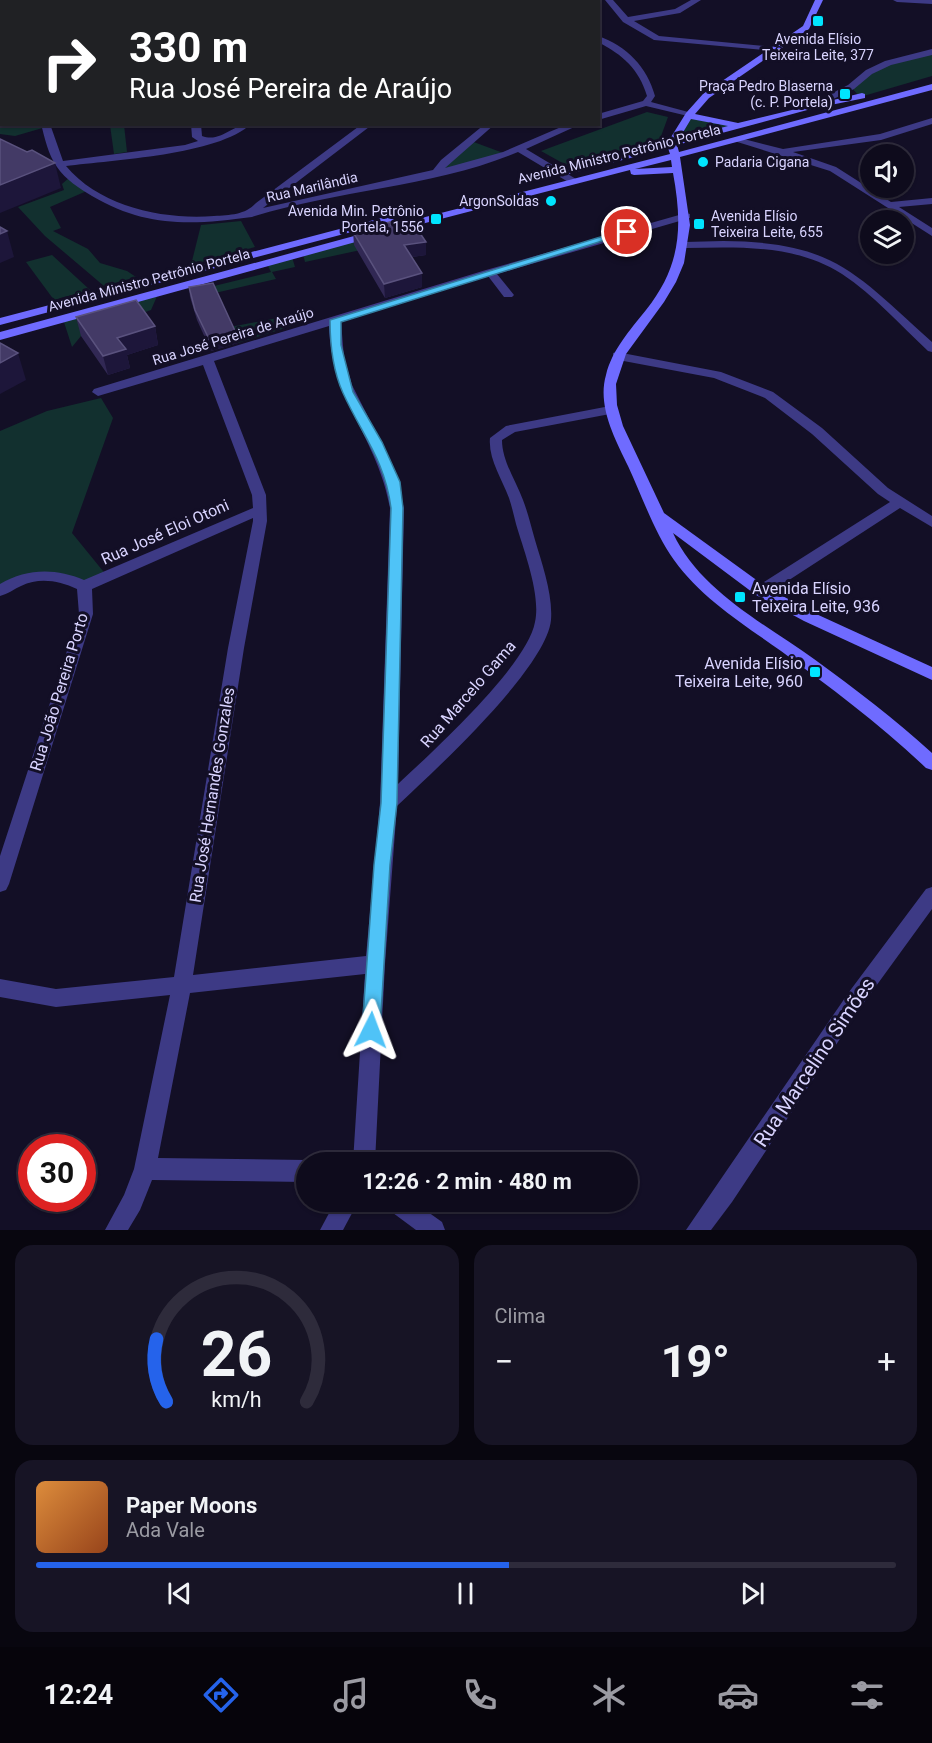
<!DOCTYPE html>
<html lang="pt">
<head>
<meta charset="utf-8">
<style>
	:root { --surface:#0e0b1c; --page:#171425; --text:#f1f3f6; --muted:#9b9ba3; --line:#2e2b3b; --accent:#2563eb }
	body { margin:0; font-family:Roboto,sans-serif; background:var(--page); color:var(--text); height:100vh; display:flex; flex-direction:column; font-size:22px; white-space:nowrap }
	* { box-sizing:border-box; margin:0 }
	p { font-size:20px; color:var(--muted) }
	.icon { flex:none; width:33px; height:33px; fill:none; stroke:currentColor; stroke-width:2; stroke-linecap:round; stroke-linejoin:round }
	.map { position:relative; height:1230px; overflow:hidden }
	.details { display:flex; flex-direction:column; gap:15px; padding:15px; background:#08060f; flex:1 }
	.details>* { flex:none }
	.guide { position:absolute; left:0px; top:0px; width:600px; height:126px; box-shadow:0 2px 4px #0004,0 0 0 2px var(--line); background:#202124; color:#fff; overflow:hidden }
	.controls { position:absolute; left:860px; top:144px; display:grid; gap:12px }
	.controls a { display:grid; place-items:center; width:54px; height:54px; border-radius:50%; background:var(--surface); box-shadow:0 2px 4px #0004,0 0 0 2px var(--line); font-size:30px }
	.speed { position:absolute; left:18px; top:1134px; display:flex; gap:12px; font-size:30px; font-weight:700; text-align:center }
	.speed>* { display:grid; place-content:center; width:78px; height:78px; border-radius:50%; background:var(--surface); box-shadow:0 2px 4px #0004,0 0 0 2px var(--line); line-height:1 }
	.speed .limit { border:9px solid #d22; background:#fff; color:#111 }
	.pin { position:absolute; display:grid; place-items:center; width:51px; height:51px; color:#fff; margin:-26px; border:3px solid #fff; border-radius:50%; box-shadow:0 2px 6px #0007 }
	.me { position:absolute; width:66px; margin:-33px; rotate:3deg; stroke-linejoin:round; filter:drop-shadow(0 0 4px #0008) }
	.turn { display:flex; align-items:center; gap:21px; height:126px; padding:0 30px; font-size:27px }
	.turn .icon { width:78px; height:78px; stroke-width:2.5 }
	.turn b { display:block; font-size:42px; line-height:51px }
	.big { font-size:45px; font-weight:700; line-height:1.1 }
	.details .tile { flex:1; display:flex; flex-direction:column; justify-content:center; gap:9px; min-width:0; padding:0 21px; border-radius:18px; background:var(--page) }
	.details .dial { align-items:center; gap:0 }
	.dial svg { height:156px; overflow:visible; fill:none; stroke:var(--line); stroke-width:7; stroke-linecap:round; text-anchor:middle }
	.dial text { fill:var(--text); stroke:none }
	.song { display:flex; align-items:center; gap:18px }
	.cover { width:72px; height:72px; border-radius:9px; background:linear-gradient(135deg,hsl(30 70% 55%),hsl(20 70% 35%)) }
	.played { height:6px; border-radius:3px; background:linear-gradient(90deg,var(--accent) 55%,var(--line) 55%) }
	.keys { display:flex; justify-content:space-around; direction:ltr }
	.heat { display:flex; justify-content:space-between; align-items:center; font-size:33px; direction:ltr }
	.details .tiles { flex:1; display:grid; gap:15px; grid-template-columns:1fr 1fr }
	.tile:last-child { grid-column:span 2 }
	.trip { position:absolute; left:296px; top:1152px; width:342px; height:60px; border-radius:30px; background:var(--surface); box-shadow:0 2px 4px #0004,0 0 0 2px var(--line); font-weight:700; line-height:60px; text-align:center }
	.tabs { display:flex; height:96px; justify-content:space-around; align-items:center; background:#06040b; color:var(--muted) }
	.tabs .icon { width:42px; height:42px }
	.tabs .on { color:var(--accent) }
	.tabs b { font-size:27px; color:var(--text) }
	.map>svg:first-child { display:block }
</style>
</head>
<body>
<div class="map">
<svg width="932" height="1230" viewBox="0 0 932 1230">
	<rect width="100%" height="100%" fill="#130f26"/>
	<g fill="#12302f">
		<path d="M932,54v22l-72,21 -9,-10 37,-24z"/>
		<path d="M0,109l2,15 43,1 1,2 -31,9 -15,-2z"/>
		<path d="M647,112l21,5 -8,22 -92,27 -27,-15z"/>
		<path d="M689,115l26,7 40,2 -83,19z"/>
		<path d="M110,125h14l3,27 -13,2z"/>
		<path d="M471,141l35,13 -69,20z"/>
		<path d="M70,177l19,13 -39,17 11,21 -8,3 35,18 12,14 27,8 9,6 -32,9 -59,-50 -27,-29 46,-17 -2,-6z"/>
		<path d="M241,221l14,26 -64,18 10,-40z"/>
		<path d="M362,237l8,11 -65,14 -2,-8z"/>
		<path d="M52,255l38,35 -36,10 -28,-38z"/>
		<path d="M292,257l3,10 -23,5 4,7 -61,14 -1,-7 57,-14 -4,-8z"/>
		<path d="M158,294l-7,16 -70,26 -9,11 -9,-28z"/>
		<path d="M293,315l8,8 -63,20 -8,-16z"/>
		<path d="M101,398l12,20 -41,115 35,43 -23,10 -29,-11 -55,16v-160l47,-20z"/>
	</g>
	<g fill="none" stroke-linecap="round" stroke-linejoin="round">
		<g fill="#3d3a85" fill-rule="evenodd">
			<path d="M82,0h8l2,2h-9z"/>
			<path d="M605,0h8l15,17 47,-8 16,-9h10l-21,13 -46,8 25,15 115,11 4,2 -4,2 -120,-11 -31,-18z"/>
			<path d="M893,0h39v4l-35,-2z"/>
			<path d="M598,36c29,10 49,31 57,60l-4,6 41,11v4l-46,-11 -48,14v-6l45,-13 4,-5c-8,-27 -24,-41 -49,-54z"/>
			<path d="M932,49v6l-41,10 -19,9 -18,15 -41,20 -8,-2 43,-22 18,-15 19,-9z"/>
			<path d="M932,118v6l-51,16 -88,12 43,15 55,35 41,-4v6l-33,3 33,21v8l-102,-65 -99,-31 5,-3 47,12 97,-15z"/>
			<path d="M41,124h9l13,37 122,-16 13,-4 -6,-4 -1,-13h10l1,12c19,7 30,-12 49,-12 -33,31 -138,36 -185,42 34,41 98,54 148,50 16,-1 31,-1 42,-13l106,-79h11l-110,84 170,-38 8,-10 44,-36h10l-50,44 58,-16 65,-28h13l-55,25 50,30v4h-6l-52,-31c-82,35 -181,38 -266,65 -59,8 -106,11 -160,-21 -13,-8 -26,-16 -35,-29 -9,-13 -12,-28 -16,-43z"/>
			<path d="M686,213l4,1v4l-193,56 17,21 -2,2h-8l-16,-21 -147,46 3,35 8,28 39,77 13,46 -6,276c34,-32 129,-118 137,-162 6,-27 -11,-71 -19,-98 -2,-8 -4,-17 -7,-26 -7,-19 -21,-39 -19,-60l16,-12 104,-20 6,4 -6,4 -95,18 -13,8c0,21 14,41 21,60 5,13 8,26 12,40 7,24 18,54 16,80 -5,49 -117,151 -154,186l-12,158 -10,198h-22l12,-188 -175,19 -32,165 148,2 6,2h-6v20l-154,-2 -12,30 -12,20h-23l19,-35 10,-26 36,-174 -114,12 -56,-10v-18l56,10 118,-12 54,-329 25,-127v-3l-161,71 1,25 -84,270 -3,6 -6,2v-36l79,-242 -2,-25c-18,-8 -37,-12 -56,-3 -7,3 -13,8 -21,10v-12c27,-16 56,-16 84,-4l169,-72 -1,-13 -49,-130 -105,31 -6,-4 2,-3 392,-119zM329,326c2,72 49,113 61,182l-10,295 -14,153 -173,19 51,-327 23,-127 -1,-26 -52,-134z"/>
			<path d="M723,241c111,1 131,31 209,101v10l-4,-1c-28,-26 -54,-56 -86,-77 -47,-30 -104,-27 -157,-26l-5,-3 5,-3z"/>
			<path d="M617,352l104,20 52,20 49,36 66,60 44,28v11l-32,-19 -134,87h-10l-2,-4 2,-4 134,-85 -12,-8 -66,-60 -47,-36 -51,-20 -101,-19v-6z"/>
			<path d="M932,887v22l-69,95 -131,198 -21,28h-25l163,-238 77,-103z"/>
			<path d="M335,1202h23l-15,28h-23z"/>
			<path d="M386,1202h28l28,20 3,8h-29l-27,-20z"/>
		</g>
		<g fill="#6f6bff" fill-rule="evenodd">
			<path d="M815,0h8l-14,29 -100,69 -14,16 43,9 124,-30 3,1v4l-54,11 -134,36 2,7 253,-68v6l-252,67 10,68 -6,38 -8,19 -12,20 -38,52 -10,30 1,21 6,21 41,87 102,74 48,26 118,54v13l-128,-59 -48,-26 -83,-62c26,57 92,91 141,126 41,30 81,60 118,94v17l-6,-2c-45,-43 -95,-80 -145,-117 -38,-27 -80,-53 -107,-91 -19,-26 -32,-64 -46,-94 -13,-27 -31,-60 -22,-91 6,-25 24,-45 40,-65 35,-44 37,-83 27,-137l-39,2 -3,-1 -1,-4 -220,57 -410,113v-8l402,-109 268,-69 -2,-6 -106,28 -5,-3 111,-31 18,-29 17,-19 100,-68zM691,119l37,7 -49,13zM671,160l1,7 -37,2z"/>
			<path d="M389,216l5,3 -1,2 -393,104v-7z"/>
		</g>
	</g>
	<g fill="#312854">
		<path d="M260,0h291l4,2h-291z"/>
		<path d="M391,225l35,17v13l-14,2 10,30 -37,11 -31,-53 -1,-13z"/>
		<path d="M189,287l49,56 -27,8 -14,-31 -7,-23z"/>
		<path d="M76,317l79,9 3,19 -31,10 3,13 -22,7 -27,-39z"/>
	</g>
	<g fill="#1d163a">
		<path d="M0,10h2v10l-2,1z"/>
		<path d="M0,96h2v11l-2,1z"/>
		<path d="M55,163l6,25 -61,25v-28z"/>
		<path d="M7,231l7,26 -14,6v-29z"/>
		<path d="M426,242v13l-21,3 -1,-13z"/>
		<path d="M422,273v14l-37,11 -1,-14z"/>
		<path d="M155,326l3,19 -31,10 3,13 -22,7 -5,-19 14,-18z"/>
		<path d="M236,333l2,10 -27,8 -1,-10z"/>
		<path d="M18,353l8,27 -26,14v-31z"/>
	</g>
	<g fill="#433a66" stroke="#5a527e" stroke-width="1.5">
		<path d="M283,0h267l5,2h-268z"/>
		<path d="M0,1l2,1v8h-2z"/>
		<path d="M2,65v31h-2v-26h1z"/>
		<path d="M0,139l27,13 5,-2 23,13 -55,22z"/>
		<path d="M411,220l15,22 -22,3 18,28 -38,11 -31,-52 37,-10 1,3z"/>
		<path d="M0,227l7,4 -7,3z"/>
		<path d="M213,283l23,50 -26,8 -15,-31 -6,-23z"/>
		<path d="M136,300l19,26 -38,12 9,11 -23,7 -27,-39z"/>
		<path d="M0,343l18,10 -18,10z"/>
	</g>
	<path fill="#4fc3f7" stroke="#337fa1" stroke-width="1.5" d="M623,230l8,2 -290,90v23l12,47 29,50 18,40 3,26 -6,295 -7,62 -10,165 -2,6 -7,3 -6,-3 -3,-6 12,-165 7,-62 10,-295c-6,-48 -29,-73 -48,-115 -10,-22 -13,-49 -13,-73z"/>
	<g fill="#00e5ff" stroke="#130f26" stroke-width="2">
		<rect x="812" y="15" width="12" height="12" rx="3"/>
		<rect x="839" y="88" width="12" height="12" rx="3"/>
		<circle cx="703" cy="162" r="6"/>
		<circle cx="551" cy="201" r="6"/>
		<rect x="430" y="213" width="12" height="12" rx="3"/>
		<rect x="693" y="218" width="12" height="12" rx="3"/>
		<rect x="734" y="591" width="12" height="12" rx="3"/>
		<rect x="809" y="666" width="12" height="12" rx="3"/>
	</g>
	<g text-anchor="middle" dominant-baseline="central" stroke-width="6" stroke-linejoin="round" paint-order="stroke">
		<g font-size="14" fill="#d9d4ff" stroke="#130f26" text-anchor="end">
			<text x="818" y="39" text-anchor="middle">Avenida Elísio<tspan x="818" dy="16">Teixeira Leite, 377</tspan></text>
			<text x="833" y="86">Praça Pedro Blaserna<tspan x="833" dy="16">(c. P. Portela)</tspan></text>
			<text x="715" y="162" text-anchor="start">Padaria Cigana</text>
			<text x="539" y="201">ArgonSoldas</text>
			<text x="424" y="211">Avenida Min. Petrônio<tspan x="424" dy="16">Portela, 1556</tspan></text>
			<text x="711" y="216" text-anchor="start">Avenida Elísio<tspan x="711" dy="16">Teixeira Leite, 655</tspan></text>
		</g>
		<g font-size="14" fill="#d9d4ff" stroke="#130f26">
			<text transform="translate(619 154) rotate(-14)">Avenida Ministro Petrônio Portela</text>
			<text transform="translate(312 187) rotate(-13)">Rua Marilândia</text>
			<text transform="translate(149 280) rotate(-15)">Avenida Ministro Petrônio Portela</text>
			<text transform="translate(233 336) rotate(-17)">Rua José Pereira de Araújo</text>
		</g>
		<g font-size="16" fill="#d9d4ff" stroke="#130f26">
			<text transform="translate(165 532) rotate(-24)">Rua José Eloi Otoni</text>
			<text transform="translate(59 692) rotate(-73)">Rua João Pereira Porto</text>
			<text transform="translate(468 694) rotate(-49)">Rua Marcelo Gama</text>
			<text transform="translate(212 795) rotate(-81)">Rua José Hernandes Gonzales</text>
		</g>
		<g font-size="16" fill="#d9d4ff" stroke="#130f26" text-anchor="start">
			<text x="752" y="588">Avenida Elísio<tspan x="752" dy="18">Teixeira Leite, 936</tspan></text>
			<text x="803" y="663" text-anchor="end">Avenida Elísio<tspan x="803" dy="18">Teixeira Leite, 960</tspan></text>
		</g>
		<g font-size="20" fill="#d9d4ff" stroke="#130f26">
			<text transform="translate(814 1062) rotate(-56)">Rua Marcelino Simões</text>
		</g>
	</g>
</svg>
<div class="controls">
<a><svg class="icon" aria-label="sound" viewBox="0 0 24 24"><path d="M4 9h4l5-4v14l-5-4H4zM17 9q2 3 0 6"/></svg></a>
<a><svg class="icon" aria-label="layers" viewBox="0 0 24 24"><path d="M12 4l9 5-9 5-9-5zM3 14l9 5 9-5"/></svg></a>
</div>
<div class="speed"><div class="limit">30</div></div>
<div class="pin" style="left:627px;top:232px;background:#d93025"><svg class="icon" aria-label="arrive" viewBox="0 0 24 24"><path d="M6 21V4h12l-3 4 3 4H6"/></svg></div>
<svg class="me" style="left:371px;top:1030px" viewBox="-20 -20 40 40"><path d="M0-17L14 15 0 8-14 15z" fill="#4fc3f7" stroke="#fff" stroke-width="4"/></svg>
<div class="trip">12:26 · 2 min · 480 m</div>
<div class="guide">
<div class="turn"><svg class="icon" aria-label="right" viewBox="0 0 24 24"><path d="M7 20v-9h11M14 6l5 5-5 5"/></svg><div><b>330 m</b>Rua José Pereira de Araújo</div></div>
</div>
</div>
<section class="details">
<div class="tiles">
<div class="tile dial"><svg viewBox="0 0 100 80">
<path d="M14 69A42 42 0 1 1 86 69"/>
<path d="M14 69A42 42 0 0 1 9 37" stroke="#2563eb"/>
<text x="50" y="56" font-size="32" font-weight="700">26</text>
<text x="50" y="72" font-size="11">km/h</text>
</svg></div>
<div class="tile"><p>Clima</p>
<div class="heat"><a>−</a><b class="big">19°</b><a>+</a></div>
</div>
<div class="tile">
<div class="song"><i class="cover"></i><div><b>Paper Moons</b><p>Ada Vale</p></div></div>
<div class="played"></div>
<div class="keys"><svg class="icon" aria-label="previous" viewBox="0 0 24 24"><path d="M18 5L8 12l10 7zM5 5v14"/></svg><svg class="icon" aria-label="pause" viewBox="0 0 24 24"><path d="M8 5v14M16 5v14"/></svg><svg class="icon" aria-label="next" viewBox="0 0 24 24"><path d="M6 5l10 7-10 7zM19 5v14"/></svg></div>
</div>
</div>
</section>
<nav class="tabs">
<b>12:24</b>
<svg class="icon on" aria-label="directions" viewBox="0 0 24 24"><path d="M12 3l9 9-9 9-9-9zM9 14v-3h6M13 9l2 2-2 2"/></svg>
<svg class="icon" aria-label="music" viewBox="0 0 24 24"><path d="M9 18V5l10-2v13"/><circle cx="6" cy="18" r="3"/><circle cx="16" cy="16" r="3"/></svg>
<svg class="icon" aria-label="phone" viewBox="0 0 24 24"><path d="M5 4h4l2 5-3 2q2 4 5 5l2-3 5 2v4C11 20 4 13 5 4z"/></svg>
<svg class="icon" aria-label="climate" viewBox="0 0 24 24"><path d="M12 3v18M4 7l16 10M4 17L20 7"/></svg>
<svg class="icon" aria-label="car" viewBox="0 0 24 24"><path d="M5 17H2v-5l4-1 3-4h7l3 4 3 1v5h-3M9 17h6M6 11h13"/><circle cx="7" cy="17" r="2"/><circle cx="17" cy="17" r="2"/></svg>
<svg class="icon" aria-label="filters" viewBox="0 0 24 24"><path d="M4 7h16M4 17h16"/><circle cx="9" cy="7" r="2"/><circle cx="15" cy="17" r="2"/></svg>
</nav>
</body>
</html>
